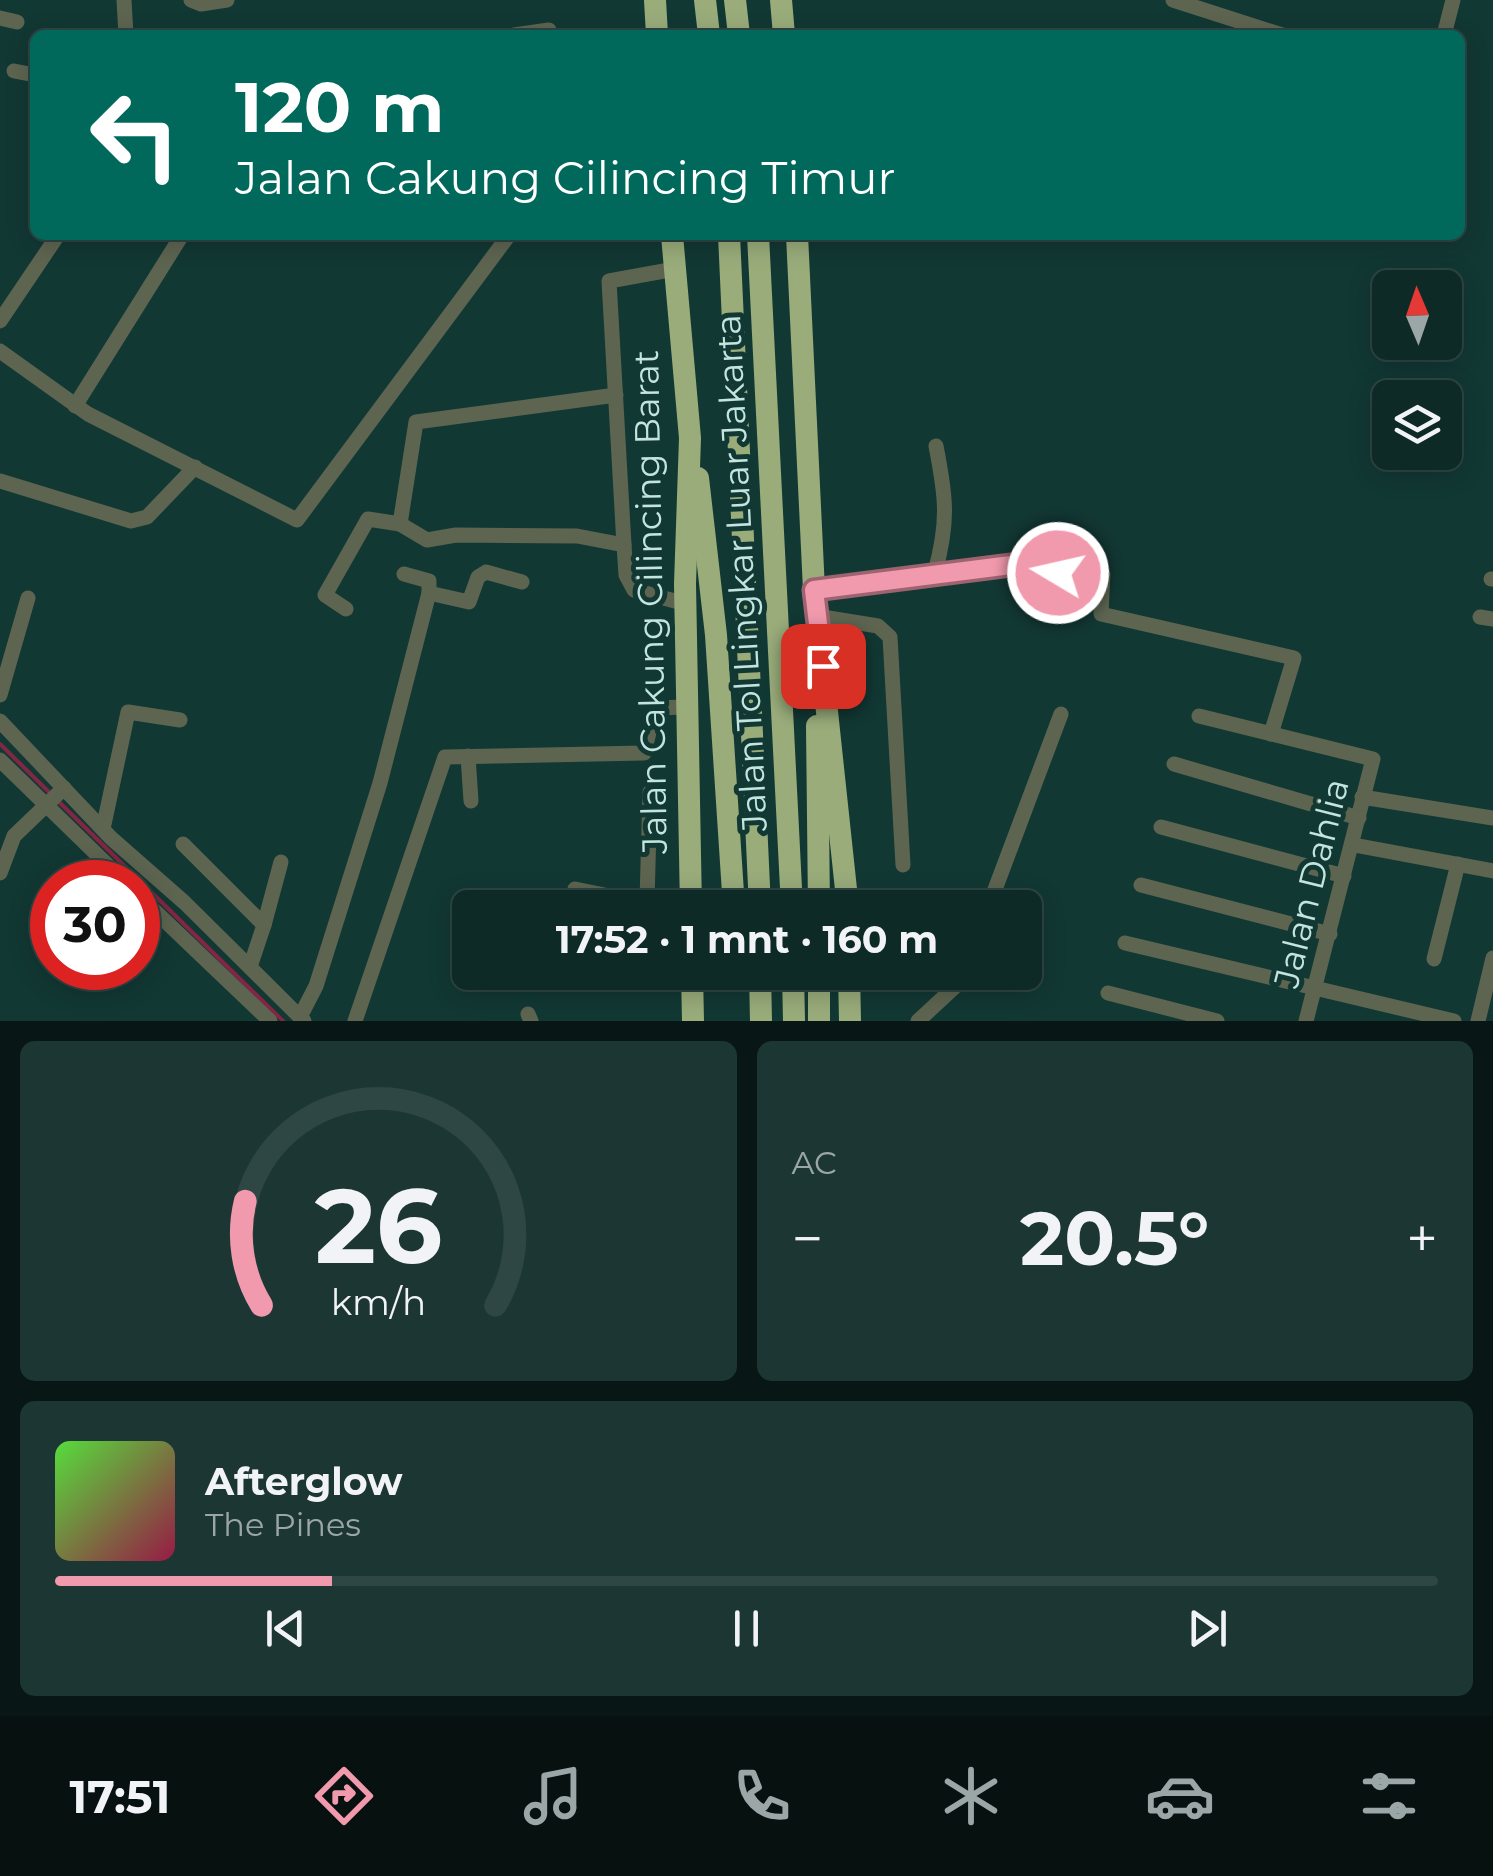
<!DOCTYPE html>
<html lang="id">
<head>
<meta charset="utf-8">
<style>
	:root { --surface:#0e2a27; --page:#1c3633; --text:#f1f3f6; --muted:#9ba7a7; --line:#2e4644; --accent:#f29aad }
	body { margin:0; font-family:Montserrat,sans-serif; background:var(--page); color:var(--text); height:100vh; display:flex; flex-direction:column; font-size:38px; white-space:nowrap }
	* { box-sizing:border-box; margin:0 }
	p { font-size:32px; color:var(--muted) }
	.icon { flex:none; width:55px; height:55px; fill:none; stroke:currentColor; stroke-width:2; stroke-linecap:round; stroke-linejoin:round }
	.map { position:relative; height:1021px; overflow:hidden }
	.sheet { display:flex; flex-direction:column; gap:20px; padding:20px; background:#081715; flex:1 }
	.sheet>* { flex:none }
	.banner { position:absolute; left:30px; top:30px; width:1435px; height:210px; border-radius:15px; box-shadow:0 5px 25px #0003,0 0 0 2px var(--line); background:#00695c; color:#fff; overflow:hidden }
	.needle { width:65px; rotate:358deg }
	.buttons { position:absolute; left:1372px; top:270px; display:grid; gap:20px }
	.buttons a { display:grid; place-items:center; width:90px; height:90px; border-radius:15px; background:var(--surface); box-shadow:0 5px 25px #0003,0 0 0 2px var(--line); font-size:50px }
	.speed { position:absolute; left:30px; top:860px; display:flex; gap:20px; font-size:50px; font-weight:700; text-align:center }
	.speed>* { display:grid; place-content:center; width:130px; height:130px; border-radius:50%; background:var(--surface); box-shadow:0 5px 25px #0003,0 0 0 2px var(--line); line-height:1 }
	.speed .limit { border:15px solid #d22; background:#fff; color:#111 }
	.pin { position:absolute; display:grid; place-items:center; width:85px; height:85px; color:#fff; margin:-42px; border-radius:20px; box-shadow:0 5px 15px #0006 }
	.me { position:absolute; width:110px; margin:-55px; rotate:279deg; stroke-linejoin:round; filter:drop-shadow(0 0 8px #0008) }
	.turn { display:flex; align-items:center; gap:35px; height:210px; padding:0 40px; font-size:45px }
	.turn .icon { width:130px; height:130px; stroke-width:2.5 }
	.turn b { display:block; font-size:70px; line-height:85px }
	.big { font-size:75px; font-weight:700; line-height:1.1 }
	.sheet .tile { flex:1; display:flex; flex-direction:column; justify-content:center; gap:15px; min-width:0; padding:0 35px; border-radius:15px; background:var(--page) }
	.sheet .dial { align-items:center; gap:0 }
	.dial svg { height:260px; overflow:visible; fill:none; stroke:var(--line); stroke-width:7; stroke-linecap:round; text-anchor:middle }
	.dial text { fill:var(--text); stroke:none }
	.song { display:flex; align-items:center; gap:30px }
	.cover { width:120px; height:120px; border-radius:15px; background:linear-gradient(135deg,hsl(110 70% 55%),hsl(340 70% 35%)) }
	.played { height:10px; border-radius:5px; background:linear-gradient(90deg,var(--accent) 20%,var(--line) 20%) }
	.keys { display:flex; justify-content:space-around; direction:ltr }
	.heat { display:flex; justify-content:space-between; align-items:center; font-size:55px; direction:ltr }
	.sheet .tiles { flex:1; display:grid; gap:20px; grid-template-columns:1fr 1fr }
	.tile:last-child { grid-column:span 2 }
	.trip { position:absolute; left:452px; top:890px; width:590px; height:100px; border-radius:15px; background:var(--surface); box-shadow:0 5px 25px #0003,0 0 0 2px var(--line); font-weight:700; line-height:100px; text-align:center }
	.menu { display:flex; height:160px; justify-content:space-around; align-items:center; background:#061110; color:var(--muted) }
	.menu .icon { width:70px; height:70px }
	.menu .selected { color:var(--accent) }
	.menu b { font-size:45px; color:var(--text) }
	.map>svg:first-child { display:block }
</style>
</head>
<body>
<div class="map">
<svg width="1493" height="1021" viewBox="0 0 1493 1021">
	<rect width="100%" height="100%" fill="#123834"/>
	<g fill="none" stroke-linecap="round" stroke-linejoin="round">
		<g stroke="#822643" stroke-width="4">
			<path d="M0,744l51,50"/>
			<path d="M57,800l226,221"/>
		</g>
		<g stroke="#5d6551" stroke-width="15">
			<path d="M124,0l2,35"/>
			<path d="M191,0l10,4 26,-4"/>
			<path d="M1173,0l109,35"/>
			<path d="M0,18l17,4"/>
			<path d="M514,35l35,-5"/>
			<path d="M1444,35l9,-35"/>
			<path d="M14,71l21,4"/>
			<path d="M0,321l58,-86"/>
			<path d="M0,351l88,63 209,106 212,-285"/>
			<path d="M75,406l107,-171"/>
			<path d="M0,481l131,40 16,-4 48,-50"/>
			<path d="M400,524l16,-102 200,-27"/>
			<path d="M624,545l2,30 8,15 52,14"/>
			<path d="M935,572c14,-51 11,-75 1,-126"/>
			<path d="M1491,579h2"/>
			<path d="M814,590l221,-27 22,10 46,1 -2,40 193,44 -23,76"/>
			<path d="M429,593l40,9 9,-25 8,-5 36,10"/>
			<path d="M346,609l-21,-14 43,-76 32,5 27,16 29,-5 121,1 47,9 -15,-264 66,-12"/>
			<path d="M816,616l62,10 12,11 13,228"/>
			<path d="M1480,617l13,2"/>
			<path d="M0,695l28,-97"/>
			<path d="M1199,716l174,43 -67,262"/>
			<path d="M0,721l111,117 74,65 119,118"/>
			<path d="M468,756l3,45"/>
			<path d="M0,760l125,122"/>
			<path d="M1174,764l185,54"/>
			<path d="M1362,797l131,21"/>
			<path d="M1161,827l183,49"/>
			<path d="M103,829l25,-117 52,8"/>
			<path d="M183,844l81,81 -14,42"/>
			<path d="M1354,845l139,26"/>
			<path d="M0,873l14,-37 50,-48"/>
			<path d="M1141,885l189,49"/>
			<path d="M575,889l93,19"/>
			<path d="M138,895l132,126"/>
			<path d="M647,901l3,-109"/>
			<path d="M988,908l73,-194"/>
			<path d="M264,925l17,-63"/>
			<path d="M1125,943l329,78"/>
			<path d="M1434,959l24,-95"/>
			<path d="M1108,993l109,28"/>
			<path d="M528,1014l3,7"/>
			<path d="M300,1017l16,-31 64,-203 49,-190v-12l-25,-7"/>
			<path d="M355,1021l90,-264 199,-4 11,-45 31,-1"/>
			<path d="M918,1021l42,-39 4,-10"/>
			<path d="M1478,1021l15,-63"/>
		</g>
		<g stroke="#99ac7a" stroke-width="22">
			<path d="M655,0l2,35"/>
			<path d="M705,0l4,35"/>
			<path d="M735,0l4,35"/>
			<path d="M781,0l3,35"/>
			<path d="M672,235l18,203 -5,146 6,324"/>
			<path d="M729,235l31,673"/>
			<path d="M758,235l34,673"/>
			<path d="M797,235l17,355 34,318"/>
			<path d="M698,478l18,157 18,273"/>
			<path d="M817,726l2,182"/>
			<path d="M692,972l1,49"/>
			<path d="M760,972l1,49"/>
			<path d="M793,972l1,49"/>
			<path d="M849,972l1,49"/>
			<path d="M819,1021v-49"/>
		</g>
	</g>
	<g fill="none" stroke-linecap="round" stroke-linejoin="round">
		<defs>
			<path id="route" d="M823,666l-9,-76 221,-28 23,11"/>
		</defs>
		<use href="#route" stroke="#9d6470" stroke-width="25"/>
		<use href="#route" stroke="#f29aad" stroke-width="18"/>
	</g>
	<g text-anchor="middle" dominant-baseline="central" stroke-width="10" stroke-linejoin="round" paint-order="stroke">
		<g font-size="35" fill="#c3e4df" stroke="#123834">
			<text transform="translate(741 573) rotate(-93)">Jalan Tol Lingkar Luar Jakarta</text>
			<text transform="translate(650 602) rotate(-91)">Jalan Cakung Cilincing Barat</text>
			<text transform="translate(1311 883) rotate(-76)">Jalan Dahlia</text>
		</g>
	</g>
</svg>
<div class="buttons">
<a><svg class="needle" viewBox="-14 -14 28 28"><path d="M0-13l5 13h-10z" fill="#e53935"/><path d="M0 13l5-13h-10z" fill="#9ba7a7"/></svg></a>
<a><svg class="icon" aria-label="layers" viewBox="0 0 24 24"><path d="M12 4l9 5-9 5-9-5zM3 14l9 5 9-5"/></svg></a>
</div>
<div class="speed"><div class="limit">30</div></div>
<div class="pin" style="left:823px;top:666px;background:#d93025"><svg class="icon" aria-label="arrive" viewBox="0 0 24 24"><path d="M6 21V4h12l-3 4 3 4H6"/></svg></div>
<svg class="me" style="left:1058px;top:573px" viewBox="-20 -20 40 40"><circle r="17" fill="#f29aad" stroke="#fff" stroke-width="3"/><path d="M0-11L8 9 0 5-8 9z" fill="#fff"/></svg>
<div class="trip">17:52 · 1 mnt · 160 m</div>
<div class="banner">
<div class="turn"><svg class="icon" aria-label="left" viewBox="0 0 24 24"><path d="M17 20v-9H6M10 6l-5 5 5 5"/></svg><div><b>120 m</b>Jalan Cakung Cilincing Timur</div></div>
</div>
</div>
<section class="sheet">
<div class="tiles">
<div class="tile dial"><svg viewBox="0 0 100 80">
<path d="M14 69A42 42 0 1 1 86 69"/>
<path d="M14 69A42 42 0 0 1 9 37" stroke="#f29aad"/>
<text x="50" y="56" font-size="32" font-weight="700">26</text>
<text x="50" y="72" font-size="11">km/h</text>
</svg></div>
<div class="tile"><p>AC</p>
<div class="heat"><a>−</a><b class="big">20.5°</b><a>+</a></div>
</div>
<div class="tile">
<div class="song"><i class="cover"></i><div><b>Afterglow</b><p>The Pines</p></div></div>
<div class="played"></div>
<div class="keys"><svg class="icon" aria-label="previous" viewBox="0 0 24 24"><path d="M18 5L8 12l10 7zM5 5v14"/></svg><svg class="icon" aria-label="pause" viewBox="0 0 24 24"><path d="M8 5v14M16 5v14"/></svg><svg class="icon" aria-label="next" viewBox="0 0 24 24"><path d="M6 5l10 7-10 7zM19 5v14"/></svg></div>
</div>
</div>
</section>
<nav class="menu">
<b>17:51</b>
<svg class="icon selected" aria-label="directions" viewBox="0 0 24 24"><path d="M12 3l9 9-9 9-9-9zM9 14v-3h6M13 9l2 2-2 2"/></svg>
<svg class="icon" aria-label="music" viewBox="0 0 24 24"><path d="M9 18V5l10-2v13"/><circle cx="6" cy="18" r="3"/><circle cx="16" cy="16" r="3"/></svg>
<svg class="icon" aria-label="phone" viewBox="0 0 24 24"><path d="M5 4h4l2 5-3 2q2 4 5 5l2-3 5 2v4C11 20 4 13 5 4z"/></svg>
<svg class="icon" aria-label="climate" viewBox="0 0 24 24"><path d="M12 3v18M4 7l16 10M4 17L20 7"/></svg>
<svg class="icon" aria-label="car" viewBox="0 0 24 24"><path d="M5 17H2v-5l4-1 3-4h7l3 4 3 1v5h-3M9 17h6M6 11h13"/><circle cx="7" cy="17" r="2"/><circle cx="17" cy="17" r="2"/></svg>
<svg class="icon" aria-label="filters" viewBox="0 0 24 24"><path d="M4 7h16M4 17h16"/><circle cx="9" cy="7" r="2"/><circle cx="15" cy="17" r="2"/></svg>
</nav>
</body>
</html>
